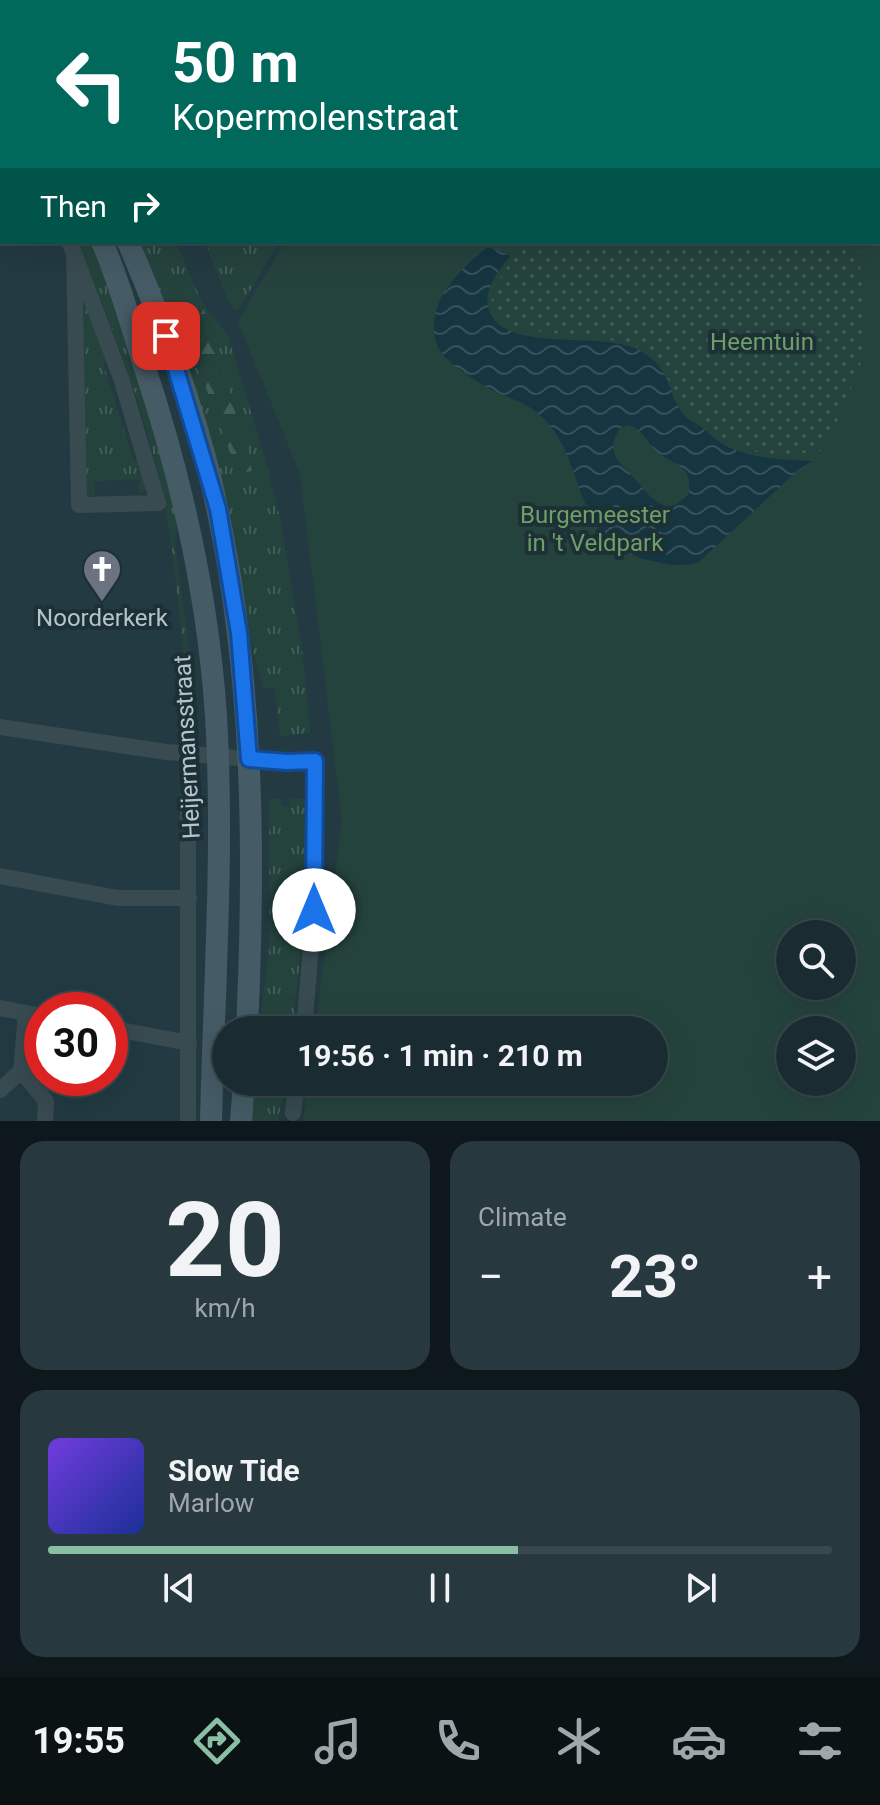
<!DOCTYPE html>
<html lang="en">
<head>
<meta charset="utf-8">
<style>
	:root { --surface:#1a2c32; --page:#27383e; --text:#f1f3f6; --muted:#9fa7ac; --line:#38484d; --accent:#8abfa5 }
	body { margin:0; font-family:Roboto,sans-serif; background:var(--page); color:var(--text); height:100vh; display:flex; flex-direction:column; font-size:30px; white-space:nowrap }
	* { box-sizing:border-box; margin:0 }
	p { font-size:26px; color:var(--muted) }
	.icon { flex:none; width:44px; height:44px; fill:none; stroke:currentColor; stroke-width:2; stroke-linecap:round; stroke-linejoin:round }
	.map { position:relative; height:1121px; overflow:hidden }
	.panel { display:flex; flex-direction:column; gap:20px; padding:20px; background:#0e181c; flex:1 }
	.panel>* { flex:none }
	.guide { position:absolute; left:0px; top:0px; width:880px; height:244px; box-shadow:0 8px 32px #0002,0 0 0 2px var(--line); background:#00695c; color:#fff; overflow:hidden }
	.buttons { position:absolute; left:776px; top:920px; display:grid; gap:16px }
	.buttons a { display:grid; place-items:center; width:80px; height:80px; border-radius:50%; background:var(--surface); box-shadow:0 8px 32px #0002,0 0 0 2px var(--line); font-size:40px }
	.speed { position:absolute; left:24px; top:992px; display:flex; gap:16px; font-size:40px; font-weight:700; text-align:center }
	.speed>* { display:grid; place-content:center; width:104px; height:104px; border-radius:50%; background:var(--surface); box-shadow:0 8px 32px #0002,0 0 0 2px var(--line); line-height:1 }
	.speed .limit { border:12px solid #d22; background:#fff; color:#111 }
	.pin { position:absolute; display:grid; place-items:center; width:68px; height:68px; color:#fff; margin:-34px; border-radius:16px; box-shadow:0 4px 12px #0006 }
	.me { position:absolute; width:88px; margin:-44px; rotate:0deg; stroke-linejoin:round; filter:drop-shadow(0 0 6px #0008) }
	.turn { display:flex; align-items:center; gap:28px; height:168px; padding:0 40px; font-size:36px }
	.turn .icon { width:104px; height:104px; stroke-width:2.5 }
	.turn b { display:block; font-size:56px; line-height:68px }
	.then { display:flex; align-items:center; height:76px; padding:0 40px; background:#0003; gap:16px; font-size:30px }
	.big { font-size:60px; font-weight:700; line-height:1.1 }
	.panel .widget { flex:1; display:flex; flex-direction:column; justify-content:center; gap:12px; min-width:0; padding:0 28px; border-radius:24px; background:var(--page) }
	.panel .dial { align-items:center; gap:0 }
	.dial b { font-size:104px; line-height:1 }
	.song { display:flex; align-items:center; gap:24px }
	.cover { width:96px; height:96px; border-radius:12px; background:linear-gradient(135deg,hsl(260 70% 55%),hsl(230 70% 35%)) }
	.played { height:8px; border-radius:4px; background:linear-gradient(90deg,var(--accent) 60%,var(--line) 60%) }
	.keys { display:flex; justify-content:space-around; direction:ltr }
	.heat { display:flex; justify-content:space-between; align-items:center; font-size:44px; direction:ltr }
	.panel .tiles { flex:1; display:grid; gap:20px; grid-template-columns:1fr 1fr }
	.widget:last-child { grid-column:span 2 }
	.trip { position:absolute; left:212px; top:1016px; width:456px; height:80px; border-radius:40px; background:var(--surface); box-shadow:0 8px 32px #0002,0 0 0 2px var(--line); font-weight:700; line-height:80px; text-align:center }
	.tabs { display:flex; height:128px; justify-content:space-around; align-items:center; background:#0a1214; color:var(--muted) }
	.tabs .icon { width:56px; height:56px }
	.tabs .current { color:var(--accent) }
	.tabs b { font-size:36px; color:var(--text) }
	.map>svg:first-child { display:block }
</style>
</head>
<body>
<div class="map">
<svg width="880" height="1121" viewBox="0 0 880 1121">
	<defs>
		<pattern id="grass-tufts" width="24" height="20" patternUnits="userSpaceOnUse" patternTransform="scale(2)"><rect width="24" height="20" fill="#25433d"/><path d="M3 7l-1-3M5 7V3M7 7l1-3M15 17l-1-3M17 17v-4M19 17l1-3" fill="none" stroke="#425d58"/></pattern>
		<pattern id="forest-firs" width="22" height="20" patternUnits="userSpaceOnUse" patternTransform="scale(2)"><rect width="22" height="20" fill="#25433d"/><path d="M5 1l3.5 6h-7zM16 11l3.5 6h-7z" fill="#425d58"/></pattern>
		<pattern id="garden-dots" width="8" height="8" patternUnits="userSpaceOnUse" patternTransform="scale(2)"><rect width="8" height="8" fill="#25433d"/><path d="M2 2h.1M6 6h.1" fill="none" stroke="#425d58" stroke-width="1.8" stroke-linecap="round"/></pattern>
		<pattern id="water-waves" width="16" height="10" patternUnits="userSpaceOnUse" patternTransform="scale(2)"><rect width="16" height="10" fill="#153541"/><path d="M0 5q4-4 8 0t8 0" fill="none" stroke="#35515b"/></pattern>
	</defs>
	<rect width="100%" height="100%" fill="#233a42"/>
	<g fill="url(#grass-tufts)">
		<path d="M77,242h13l25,62 23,69 39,145 -2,28 15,111 -5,1c-8,-59 -12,-120 -25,-177 -19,-82 -51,-162 -83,-239z"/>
		<path d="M134,242h42l24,56 -16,11v6l19,65 35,94 14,-3 -35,-123 -16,-48 28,38 38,129 13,50 23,139 7,77 -30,3 -5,-49 -11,1 -11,-36 -19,-107z"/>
		<path d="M205,242h74l-40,67 -4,1 -5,-6z"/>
		<path d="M82,298l5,2 22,60 -6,3 31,99 8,-3 4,30 -7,6v-16l-44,2v15h-7l-5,-5z"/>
		<path d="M290,798l17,1 -5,141 -10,90h-33l10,-81v-150h13v7h7z"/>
		<path d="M255,1082h30l-7,39h-26z"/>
	</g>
	<path fill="url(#forest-firs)" d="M200,298l17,50 35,123 -14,3 -35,-94 -19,-71z"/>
	<path fill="#25433d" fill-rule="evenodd" d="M635,0h245v1121h-577l5,-39h346v-52h-339l27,-209 -42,-347 -62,-153 47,-79h593v-240h-250zM790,934h52v52h-52zM790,1030h52v52h-52z"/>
	<g fill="url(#garden-dots)">
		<path d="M634,0h187v2h-192z"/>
		<path d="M508,242h350l9,105 -27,69 -19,35 -51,6 -60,-24 -29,-31 -23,-40 -27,-19 -124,-16 -17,-21 7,-24 15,-22z"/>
	</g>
	<g fill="url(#water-waves)" fill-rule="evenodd">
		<path d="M841,0h39v123l-2,-121z"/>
		<path d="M488,247l23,9c-12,13 -29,35 -22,54 15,45 115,19 152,41 33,20 24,40 43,64 4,5 10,7 15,10 7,5 12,11 19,16 24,17 65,19 94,20l-15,10 -98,91c-20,6 -28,3 -47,-1 -80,-16 -64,-93 -105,-139 -17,-20 -40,-23 -62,-36 -15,-9 -44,-26 -49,-44 -11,-40 24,-73 52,-95zM629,425c15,6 17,16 27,26 16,15 36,10 33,43l-12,10 -9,3c-16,-5 -23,-17 -34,-29 -15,-17 -31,-27 -13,-51z"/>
	</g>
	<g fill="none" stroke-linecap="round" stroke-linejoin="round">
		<g stroke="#384b51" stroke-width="16">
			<path d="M234,0v2"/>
			<path d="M253,0l1,2"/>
			<path d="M372,0v2"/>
			<path d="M343,2v-2"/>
			<path d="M422,2v-2"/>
			<path d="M445,2l1,-2"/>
			<path d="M0,98l2,4"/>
			<path d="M69,242l5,11 47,125 37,125 -79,2 -5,-252"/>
			<path d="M0,727l166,25 121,10 28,-1 -1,149 -10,120"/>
			<path d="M188,797v324"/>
			<path d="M0,876l118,22h71"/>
			<path d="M0,1008l42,8"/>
			<path d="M110,1028l79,15"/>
			<path d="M21,1071l25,30 -1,20"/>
			<path d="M0,1090l21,-19 5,-58"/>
			<path d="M293,1113l4,-31"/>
		</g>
		<g stroke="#455b65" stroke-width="22">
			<path d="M9,0l1,2"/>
			<path d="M0,44l2,3"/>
			<path d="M102,242c17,38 28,80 41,120 38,114 65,234 73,354 8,135 -2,270 -5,405"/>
			<path d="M128,242c37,86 71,177 90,270 36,171 37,344 29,518"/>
			<path d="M241,1121l3,-39"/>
		</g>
	</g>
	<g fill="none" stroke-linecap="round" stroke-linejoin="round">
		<defs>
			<path id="route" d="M166,336l52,173 21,124 10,126 38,3 28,-1 -1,149"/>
		</defs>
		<use href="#route" stroke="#114b97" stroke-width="20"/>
		<use href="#route" stroke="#1a73e8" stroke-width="14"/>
	</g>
	<defs>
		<symbol id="church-pin" viewBox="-11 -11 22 30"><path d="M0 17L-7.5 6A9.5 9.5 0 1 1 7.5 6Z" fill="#6b7280" stroke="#1c3036"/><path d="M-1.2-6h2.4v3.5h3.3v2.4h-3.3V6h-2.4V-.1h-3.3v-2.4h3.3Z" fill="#fff"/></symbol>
	</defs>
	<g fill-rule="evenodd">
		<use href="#church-pin" x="80" y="547" width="44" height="60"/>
	</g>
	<g text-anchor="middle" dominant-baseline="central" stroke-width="8" stroke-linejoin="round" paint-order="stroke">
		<g font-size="24" fill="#6e9f69" stroke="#1c3036">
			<text x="762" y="342">Heemtuin</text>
			<text x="595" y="515">Burgemeester<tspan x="595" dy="28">in 't Veldpark</tspan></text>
		</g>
		<g font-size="24" fill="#b4c5cc" stroke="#1c3036">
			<text x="102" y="618">Noorderkerk</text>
		</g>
		<g font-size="24" fill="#b4c5cc" stroke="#1c3036">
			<text transform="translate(187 747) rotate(-93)">Heijermansstraat</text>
		</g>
	</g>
</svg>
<div class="buttons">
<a><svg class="icon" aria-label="search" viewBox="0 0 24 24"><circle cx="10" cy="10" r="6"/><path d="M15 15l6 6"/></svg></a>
<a><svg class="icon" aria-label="layers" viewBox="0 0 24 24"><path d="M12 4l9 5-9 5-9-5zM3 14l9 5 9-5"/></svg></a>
</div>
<div class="speed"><div class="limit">30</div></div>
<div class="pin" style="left:166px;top:336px;background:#d93025"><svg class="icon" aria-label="arrive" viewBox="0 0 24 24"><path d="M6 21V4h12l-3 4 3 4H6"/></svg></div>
<svg class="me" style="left:314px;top:910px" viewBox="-20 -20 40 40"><circle r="19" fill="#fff"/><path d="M0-13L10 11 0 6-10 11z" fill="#1a73e8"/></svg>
<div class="trip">19:56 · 1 min · 210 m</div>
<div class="guide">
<div class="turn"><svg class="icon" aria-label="left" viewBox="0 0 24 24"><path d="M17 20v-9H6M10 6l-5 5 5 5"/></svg><div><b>50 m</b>Kopermolenstraat</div></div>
<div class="then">Then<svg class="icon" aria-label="right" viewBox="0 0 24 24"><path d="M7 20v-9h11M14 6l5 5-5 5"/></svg></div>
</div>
</div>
<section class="panel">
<div class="tiles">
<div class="widget dial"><b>20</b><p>km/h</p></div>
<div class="widget"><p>Climate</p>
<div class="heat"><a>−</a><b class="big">23°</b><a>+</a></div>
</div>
<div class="widget">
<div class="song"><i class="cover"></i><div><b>Slow Tide</b><p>Marlow</p></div></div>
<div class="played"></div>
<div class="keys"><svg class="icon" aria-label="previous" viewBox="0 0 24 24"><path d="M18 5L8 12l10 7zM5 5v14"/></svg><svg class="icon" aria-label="pause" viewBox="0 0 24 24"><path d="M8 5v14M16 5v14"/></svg><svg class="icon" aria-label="next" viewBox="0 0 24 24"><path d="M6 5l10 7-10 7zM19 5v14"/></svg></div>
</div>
</div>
</section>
<nav class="tabs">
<b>19:55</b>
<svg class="icon current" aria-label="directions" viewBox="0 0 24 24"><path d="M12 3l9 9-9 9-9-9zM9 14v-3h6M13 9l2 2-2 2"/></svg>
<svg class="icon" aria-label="music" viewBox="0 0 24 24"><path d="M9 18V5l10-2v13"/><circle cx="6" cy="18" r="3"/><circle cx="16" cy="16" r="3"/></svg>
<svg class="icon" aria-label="phone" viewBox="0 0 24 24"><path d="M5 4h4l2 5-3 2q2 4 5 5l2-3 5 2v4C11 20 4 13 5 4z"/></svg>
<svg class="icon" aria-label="climate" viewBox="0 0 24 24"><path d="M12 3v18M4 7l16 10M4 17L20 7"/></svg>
<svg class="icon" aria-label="car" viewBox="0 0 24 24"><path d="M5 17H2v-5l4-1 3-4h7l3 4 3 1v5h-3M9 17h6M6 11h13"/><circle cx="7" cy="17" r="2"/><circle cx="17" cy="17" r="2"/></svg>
<svg class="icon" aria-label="filters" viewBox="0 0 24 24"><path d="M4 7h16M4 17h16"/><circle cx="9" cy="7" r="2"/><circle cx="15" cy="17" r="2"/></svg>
</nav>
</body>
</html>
